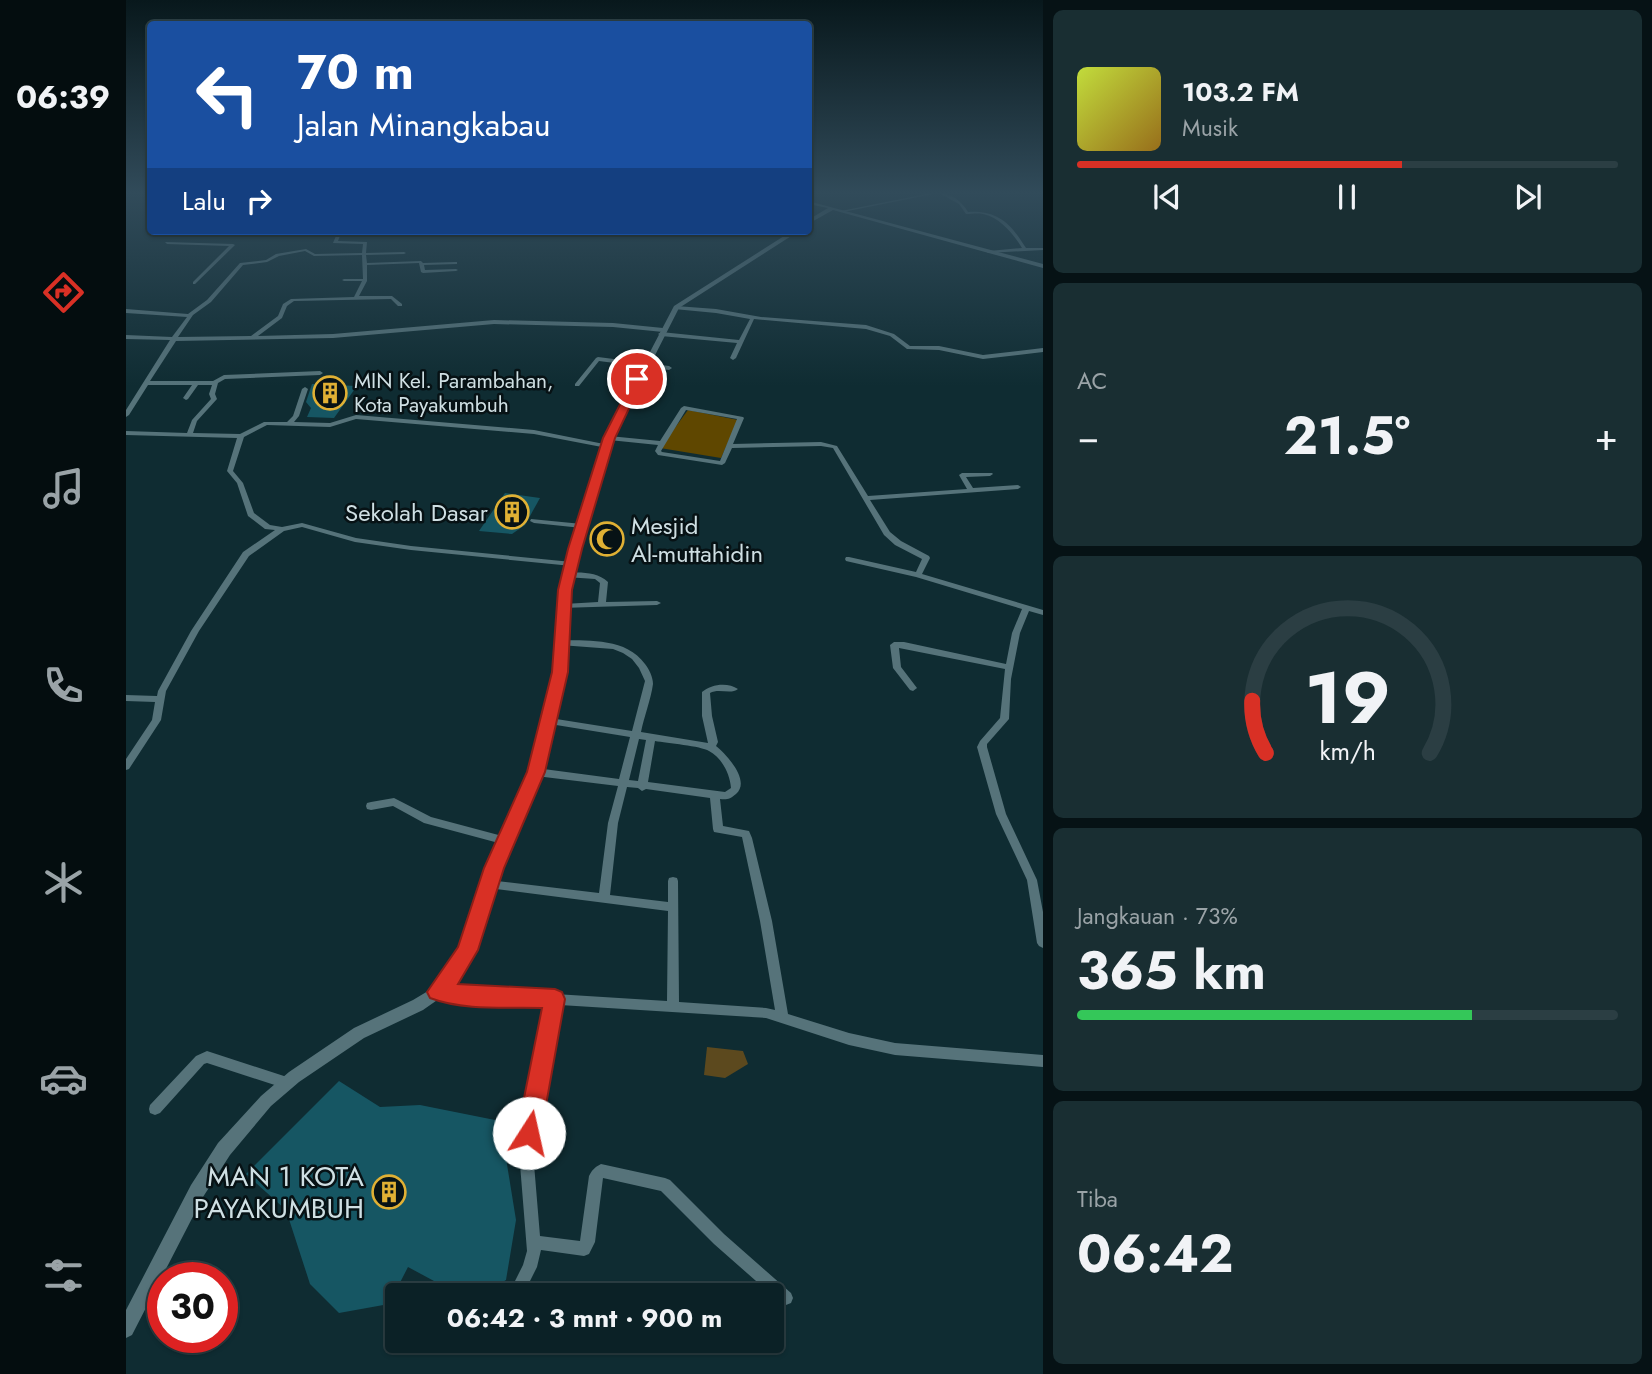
<!DOCTYPE html>
<html lang="id">
<head>
<meta charset="utf-8">
<style>
	:root { --surface:#0b2126; --page:#192e32; --text:#f1f3f6; --muted:#9aa3a7; --line:#2b3e43; --accent:#d93025 }
	body { margin:0; font-family:Jost,sans-serif; background:var(--page); color:var(--text); height:100vh; display:flex; flex-direction:column; font-size:26px; white-space:nowrap }
	* { box-sizing:border-box; margin:0 }
	p { font-size:23px; color:var(--muted) }
	.icon { flex:none; width:38px; height:38px; fill:none; stroke:currentColor; stroke-width:2; stroke-linecap:round; stroke-linejoin:round }
	.map { position:relative; flex:1; overflow:hidden }
	.panel { display:flex; flex-direction:column; gap:10px; padding:10px; background:#061215; width:609px }
	.panel>* { flex:none }
	.hud { position:absolute; left:21px; top:21px; width:665px; height:214px; border-radius:7px; box-shadow:0 2px 5px #0004,0 0 0 2px var(--line); background:#1a4fa0; color:#fff; overflow:hidden }
	.speed { position:absolute; left:21px; top:1262px; display:flex; gap:14px; font-size:35px; font-weight:700; text-align:center }
	.speed>* { display:grid; place-content:center; width:91px; height:91px; border-radius:50%; background:var(--surface); box-shadow:0 2px 5px #0004,0 0 0 2px var(--line); line-height:1 }
	.speed .limit { border:10px solid #d22; background:#fff; color:#111 }
	.pin { position:absolute; display:grid; place-items:center; width:60px; height:60px; color:#fff; margin:-30px; border:4px solid #fff; border-radius:50%; box-shadow:0 2px 7px #0007 }
	.me { position:absolute; width:77px; margin:-38px; rotate:10deg; stroke-linejoin:round; filter:drop-shadow(0 0 5px #0008) }
	.turn { display:flex; align-items:center; gap:24px; height:147px; padding:0 35px; font-size:32px }
	.turn .icon { width:91px; height:91px; stroke-width:2.5 }
	.turn b { display:block; font-size:49px; line-height:60px }
	.then { display:flex; align-items:center; height:66px; padding:0 35px; background:#0003; gap:14px; font-size:26px }
	.big { font-size:52px; font-weight:700; line-height:1.1 }
	.panel .widget { flex:1; display:flex; flex-direction:column; justify-content:center; gap:10px; min-width:0; padding:0 24px; border-radius:10px; background:var(--page) }
	.panel .dial { align-items:center; gap:0 }
	.dial svg { height:182px; overflow:visible; fill:none; stroke:var(--line); stroke-width:7; stroke-linecap:round; text-anchor:middle }
	.dial text { fill:var(--text); stroke:none }
	.song { display:flex; align-items:center; gap:21px }
	.cover { width:84px; height:84px; border-radius:10px; background:linear-gradient(135deg,hsl(70 70% 55%),hsl(40 70% 35%)) }
	.played { height:7px; border-radius:4px; background:linear-gradient(90deg,var(--accent) 60%,var(--line) 60%) }
	.keys { display:flex; justify-content:space-around; direction:ltr }
	.heat { display:flex; justify-content:space-between; align-items:center; font-size:38px; direction:ltr }
	.charge { height:10px; border-radius:5px; background:linear-gradient(90deg,#34c759 73%,var(--line) 0) }
	.trip { position:absolute; left:259px; top:1283px; width:399px; height:70px; border-radius:7px; background:var(--surface); box-shadow:0 2px 5px #0004,0 0 0 2px var(--line); font-weight:700; line-height:70px; text-align:center }
	main { display:flex; flex:1; min-height:0 }
	.tab-bar { display:flex; flex-direction:column; width:126px; justify-content:space-around; align-items:center; background:#040d0f; color:var(--muted) }
	.tab-bar .icon { width:49px; height:49px }
	.tab-bar .selected { color:var(--accent) }
	.tab-bar b { font-size:32px; color:var(--text) }
	.map>svg:first-child { display:block }
</style>
</head>
<body>
<main>
<nav class="tab-bar">
<b>06:39</b>
<svg class="icon selected" aria-label="directions" viewBox="0 0 24 24"><path d="M12 3l9 9-9 9-9-9zM9 14v-3h6M13 9l2 2-2 2"/></svg>
<svg class="icon" aria-label="music" viewBox="0 0 24 24"><path d="M9 18V5l10-2v13"/><circle cx="6" cy="18" r="3"/><circle cx="16" cy="16" r="3"/></svg>
<svg class="icon" aria-label="phone" viewBox="0 0 24 24"><path d="M5 4h4l2 5-3 2q2 4 5 5l2-3 5 2v4C11 20 4 13 5 4z"/></svg>
<svg class="icon" aria-label="climate" viewBox="0 0 24 24"><path d="M12 3v18M4 7l16 10M4 17L20 7"/></svg>
<svg class="icon" aria-label="car" viewBox="0 0 24 24"><path d="M5 17H2v-5l4-1 3-4h7l3 4 3 1v5h-3M9 17h6M6 11h13"/><circle cx="7" cy="17" r="2"/><circle cx="17" cy="17" r="2"/></svg>
<svg class="icon" aria-label="filters" viewBox="0 0 24 24"><path d="M4 7h16M4 17h16"/><circle cx="9" cy="7" r="2"/><circle cx="15" cy="17" r="2"/></svg>
</nav>
<div class="map">
<svg width="917" height="1374" viewBox="0 0 917 1374">
	<rect width="100%" height="100%" fill="#0f2c32"/>
	<path fill="#5f4700" d="M562,410l50,10 -17,38 -61,-10z"/>
	<path fill="#5c491e" d="M581,1047l36,4 5,13 -23,14 -21,-3z"/>
	<g fill="#165663">
		<path d="M186,384l45,2 -23,32 -27,-1 4,-9 -5,-6z"/>
		<path d="M379,493l35,5 -15,27 -13,9 -33,-3z"/>
		<path d="M468,529l30,4 -5,15 -29,-3z"/>
		<path d="M213,1081l41,26 40,-2 80,16 16,99 -10,60 -25,15h-21l-52,-28 -19,37 -50,9 -29,-29 -24,-74 -40,-36z"/>
	</g>
	<g fill="none" stroke-linecap="round" stroke-linejoin="round">
		<g fill="#56737a" fill-rule="evenodd">
			<path d="M800,194h7l-90,18 -2,-1z"/>
			<path d="M815,194c12,0 21,8 27,18 30,-2 43,12 58,36h17v2l-56,3 2,-2 33,-3c-8,-13 -22,-31 -39,-34 -5,-1 -12,0 -17,0l-7,-10z"/>
			<path d="M212,231h4l-4,10 29,1 -1,11 38,-1 2,1 -2,1 -38,1 1,8 54,-2 2,2 32,-1h2v2l-33,1 1,5 31,-1 2,1 -2,1 -33,2 -2,-1 -2,-9 -52,2v16l-8,15h33l10,8v2h-4l-7,-7 -97,2 -7,5 -5,12 -24,18 75,-2 161,-14 119,3 50,5 3,2 -3,2 -50,-5 -119,-3 -161,14 -157,3 -26,40h63l11,-6 96,-4 3,2 -3,2 -95,4 -7,4 -3,11 2,5 -20,22 -4,12 47,1 24,-12h23l6,-6 9,-27 3,-2 3,2 -9,27 -5,6 36,1 26,-8 178,15 75,15 1,1 -3,2 -73,-14 -178,-15 -26,8 -63,-2 -23,12 -11,34 10,12 11,30 16,12 12,2 20,-4 54,15 55,8 161,16 4,2 -4,2 -161,-16 -56,-8 -53,-15 -18,4 -35,25 -50,75 -33,60 -5,29 -32,49 -3,1v-11l26,-39 3,-18 -29,-1v-6l31,1 1,-5 33,-60 52,-79 32,-22 -10,-1 -17,-13 -11,-33 -10,-12 10,-33 -111,-3v-4l61,2 5,-13 19,-21 -2,-5 3,-9h-14l-10,14 -2,1 -3,-2 9,-13h-44l-19,30 -3,2v-7l44,-70 -44,-1v-4l46,2 15,-20 -61,-4v-4l62,5 19,-14 33,-37 26,-3 10,-6 30,-5 9,5 47,-1 1,-9 -30,-1zM179,251l9,5 48,-1 1,24h-19l-2,1 2,1h18l-8,16 -63,2 -8,5 -5,12 -27,20 -73,1 15,-22 18,-13 32,-37 24,-3 12,-6z"/>
			<path d="M39,242l68,2 2,1 -40,39h-2v-2l36,-36 -62,-2z"/>
			<path d="M550,306l40,3 45,8 105,8 28,9 16,12h29l44,9 60,-7v4l-60,7 -44,-9 -32,-1 -17,-13 -24,-7 -112,-10 -18,39 -3,2 -3,-2 7,-15 -76,-7 -3,-2 3,-2 78,8 11,-21 -34,-6 -42,-4v-2z"/>
			<path d="M472,357l71,9 3,2 -3,2 -70,-9 -20,25h-4v-2l21,-26z"/>
			<path d="M558,406l59,11 1,1 -11,26 88,-2 16,4 31,50 99,-7 -8,-14 3,-2h30l1,1 -3,2 -24,1 7,11 45,-3 3,2 -3,2 -148,11 20,32 11,9 28,15 1,2 -8,16 121,36v5l-14,-4 -9,22 -9,46 -2,40 -22,25v3l19,67 31,66 6,32v36l-4,-2 -2,-3 -10,-63 -31,-66 -19,-67 3,-6 20,-23 5,-49 -106,-21 2,19 16,21 -4,3 -3,-1 -17,-22 -3,-23 4,-3h10l102,22 6,-31 10,-24 -106,-32 -70,-16 -1,-2 1,-2h3l67,15 6,-13 -27,-14 -11,-10 -51,-87 -12,-2 -89,2 -7,15 -3,2 -64,-10 -3,-4 3,-6 -49,-5 -3,-2 3,-2 51,5 21,-33zM560,410l51,9 -17,42 -58,-9 -1,-1z"/>
			<path d="M405,519l51,5 4,2 -4,2 -48,-5 -4,-2z"/>
			<path d="M440,573c15,-1 31,-1 42,9l-2,20 51,-1 4,2 -4,2 -96,3 -1,-2 4,-2 34,-2 2,-19 -5,-4 -29,-2 -1,-2z"/>
			<path d="M437,640c28,1 63,-2 82,24 4,5 8,13 8,20 -2,15 -9,33 -12,48l67,11 -6,-27v-24c9,-8 26,-10 36,-3 -7,6 -19,-1 -28,4l2,23 6,26 -2,4c11,9 35,35 20,48 -6,5 -9,6 -16,5l3,27 26,5 3,7 20,83 16,93 61,19 46,10 148,12v12l-148,-12 -46,-10 -83,-27 -206,-13 -16,73 -11,74 7,84 40,5 9,-65c3,-6 6,-9 12,-12l64,14 5,2 54,54 67,59 2,5 -2,5 -5,2 -5,-2 -67,-59 -53,-53 -58,-13 -8,64 -6,12 -5,2 -43,-6 -4,17 -14,28h-13l-1,-2 14,-28 4,-14 -8,-99 13,-74 16,-74 -65,-2 -45,-5 -4,-1 -2,-4 2,-4 4,-1 45,5 72,2 112,7 1,-90 -180,-23 -4,-1 -1,-3 1,-3 4,-1 111,13 9,-70 10,-37 -82,-10 -3,-2 -2,-2 2,-2 3,-2 83,11 11,-42 -80,-13 -5,-3 5,-3 82,13 13,-50 -6,-13 -7,-9 -9,-6 -10,-4 -53,-4 -1,-2 1,-2zM513,739l7,1 -8,41 -9,-1zM529,741c12,2 46,5 54,10 13,7 21,23 22,37l-6,4 -77,-10zM501,787l11,1 4,3 4,-2 64,9 3,31 1,3 28,5 18,84 15,89 -9,-2 -87,-6 -1,-121 -1,-3 -4,-1 -4,1 -1,3v21l-58,-7 8,-72z"/>
			<path d="M268,798l37,19 75,20 4,1 1,3 -1,3 -4,1 -82,-22 -31,-17 -22,4 -4,-1 -1,-3 1,-3 4,-1z"/>
			<path d="M81,1051l80,26 4,2 2,4 -2,4 -4,2 -80,-26 -3,1 -44,49 -5,2 -5,-2 -1,-4 1,-4 46,-49z"/>
		</g>
		<g fill="#56737a" fill-rule="evenodd">
			<path d="M682,201l235,63v4l-210,-58 -25,14v-4l20,-12 -20,-4z"/>
			<path d="M666,231h7l-120,77 -66,130 -25,80 -18,72 -5,82 -23,100 -42,96 -27,86 -16,26 -14,16 -20,14 -59,28 -65,44 -28,24 -41,49 -27,42 -71,138 -6,3v-28l65,-125 27,-42 43,-47 28,-24 65,-44 59,-28 20,-12 14,-16 15,-24 26,-80 42,-96 25,-100 5,-82 20,-72 25,-80 69,-132z"/>
		</g>
	</g>
	<linearGradient id="sky" x2="0" y2="1"><stop stop-color="#08181c"/><stop offset="0.5" stop-color="#314b5a"/><stop offset="1" stop-color="#314b5a" stop-opacity="0"/></linearGradient>
	<rect width="917" height="386" fill="url(#sky)"/>
	<path fill="#d93025" stroke="#8d1f18" stroke-width="2" d="M508,377l9,2 -28,59 -33,111 -10,41 -4,82 -23,100 -41,96 -26,82 -20,34 97,5 7,3 3,7 -24,134 -4,9 -8,3 -9,-3 -3,-9 25,-125c-36,-1 -78,3 -112,-10l-3,-6 31,-45 26,-79 43,-96 25,-100 6,-82 10,-41 35,-111z"/>
	<defs>
		<symbol id="building-ring" viewBox="-11 -11 22 22"><circle r="9.5" fill="#071215" stroke="#e0b034" stroke-width="1.5"/><path d="M-4-6H4V6H1V3H-1V6H-4ZM-2.5-4.3h1.7v1.8h-1.7ZM.8-4.3h1.7v1.8H.8ZM-2.5-1h1.7V.8h-1.7ZM.8-1h1.7V.8H.8Z" fill="#e0b034"/></symbol>
		<symbol id="mosque-ring" viewBox="-11 -11 22 22"><circle r="9.5" fill="#071215" stroke="#e0b034" stroke-width="1.5"/><path d="M3.5-4.9A6 6 0 1 0 3.5 4.9A5 5 0 1 1 3.5-4.9Z" fill="#e0b034"/></symbol>
	</defs>
	<g fill-rule="evenodd">
		<use href="#building-ring" x="185" y="374" width="38" height="38"/>
		<use href="#building-ring" x="367" y="493" width="38" height="38"/>
		<use href="#mosque-ring" x="462" y="520" width="38" height="38"/>
		<use href="#building-ring" x="244" y="1173" width="38" height="38"/>
	</g>
	<g text-anchor="middle" dominant-baseline="central" stroke-width="5" stroke-linejoin="round" paint-order="stroke">
		<g font-size="21" fill="#cfdfe3" stroke="#071215" text-anchor="start">
			<text x="228" y="381">MIN Kel. Parambahan,<tspan x="228" dy="24">Kota Payakumbuh</tspan></text>
		</g>
		<g font-size="24" fill="#cfdfe3" stroke="#071215" text-anchor="end">
			<text x="362" y="512">Sekolah Dasar</text>
			<text x="505" y="525" text-anchor="start">Mesjid<tspan x="505" dy="28">Al-muttahidin</tspan></text>
		</g>
		<g font-size="28" fill="#cfdfe3" stroke="#071215" text-anchor="end">
			<text x="238" y="1176">MAN 1 KOTA<tspan x="238" dy="32">PAYAKUMBUH</tspan></text>
		</g>
	</g>
</svg>
<div class="speed"><div class="limit">30</div></div>
<div class="pin" style="left:511px;top:379px;background:#d93025"><svg class="icon" aria-label="arrive" viewBox="0 0 24 24"><path d="M6 21V4h12l-3 4 3 4H6"/></svg></div>
<svg class="me" style="left:403px;top:1133px" viewBox="-20 -20 40 40"><circle r="19" fill="#fff"/><path d="M0-13L10 11 0 6-10 11z" fill="#d93025"/></svg>
<div class="trip">06:42 · 3 mnt · 900 m</div>
<div class="hud">
<div class="turn"><svg class="icon" aria-label="left" viewBox="0 0 24 24"><path d="M17 20v-9H6M10 6l-5 5 5 5"/></svg><div><b>70 m</b>Jalan Minangkabau</div></div>
<div class="then">Lalu<svg class="icon" aria-label="right" viewBox="0 0 24 24"><path d="M7 20v-9h11M14 6l5 5-5 5"/></svg></div>
</div>
</div>
<section class="panel">
<div class="widget">
<div class="song"><i class="cover"></i><div><b>103.2 FM</b><p>Musik</p></div></div>
<div class="played"></div>
<div class="keys"><svg class="icon" aria-label="previous" viewBox="0 0 24 24"><path d="M18 5L8 12l10 7zM5 5v14"/></svg><svg class="icon" aria-label="pause" viewBox="0 0 24 24"><path d="M8 5v14M16 5v14"/></svg><svg class="icon" aria-label="next" viewBox="0 0 24 24"><path d="M6 5l10 7-10 7zM19 5v14"/></svg></div>
</div>
<div class="widget"><p>AC</p>
<div class="heat"><a>−</a><b class="big">21.5°</b><a>+</a></div>
</div>
<div class="widget dial"><svg viewBox="0 0 100 80">
<path d="M14 69A42 42 0 1 1 86 69"/>
<path d="M14 69A42 42 0 0 1 8 46" stroke="#d93025"/>
<text x="50" y="56" font-size="32" font-weight="700">19</text>
<text x="50" y="72" font-size="11">km/h</text>
</svg></div>
<div class="widget"><p>Jangkauan · 73%</p><b class="big">365 km</b><div class="charge"></div></div>
<div class="widget"><p>Tiba</p><b class="big">06:42</b></div>
</section>
</main>
</body>
</html>
